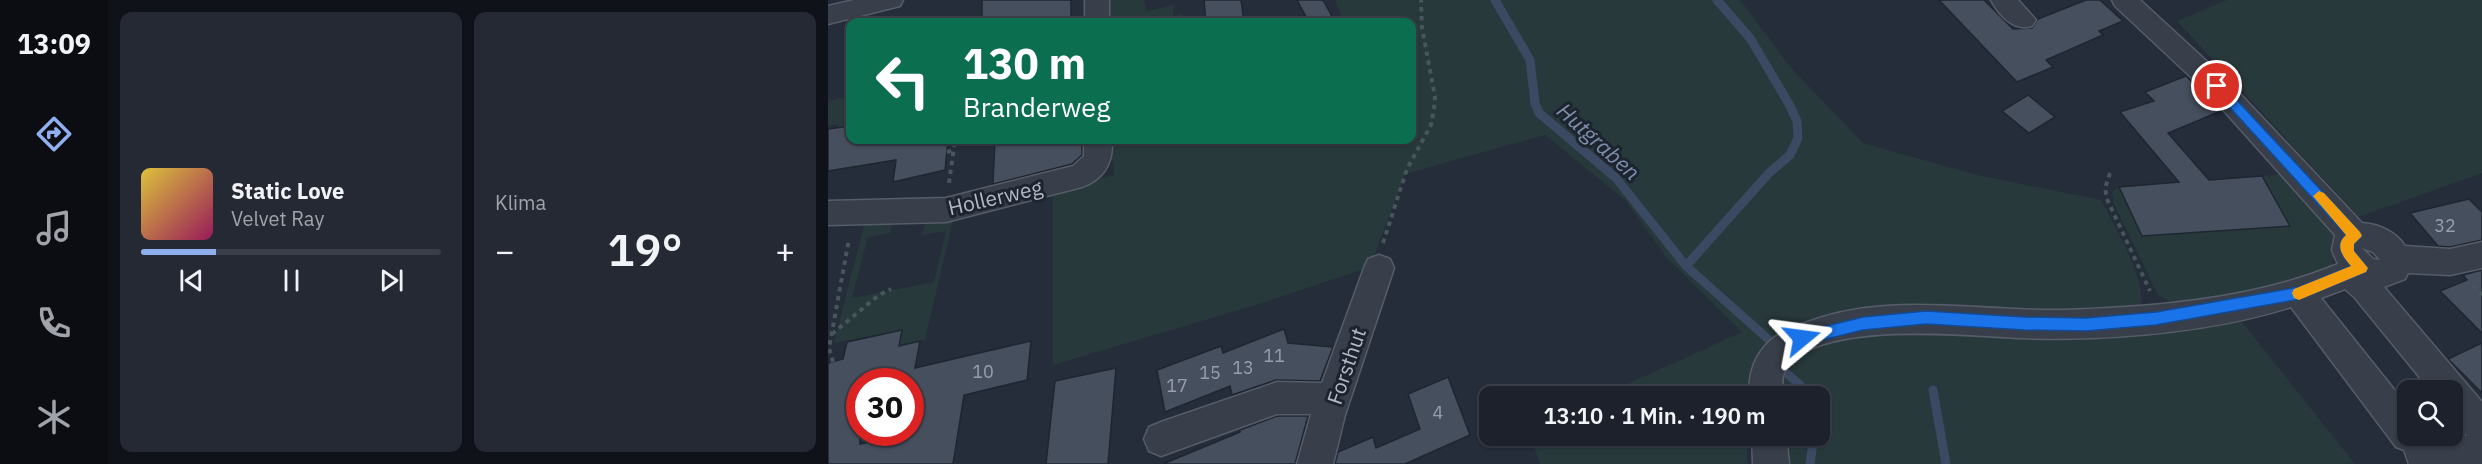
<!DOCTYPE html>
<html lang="de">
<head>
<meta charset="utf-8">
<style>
	:root { --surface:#1c212c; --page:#252934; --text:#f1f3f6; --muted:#a0a3a9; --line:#3a3e48; --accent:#90afef }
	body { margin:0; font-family:"IBM Plex Sans",sans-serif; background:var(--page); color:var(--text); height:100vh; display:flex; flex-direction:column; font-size:22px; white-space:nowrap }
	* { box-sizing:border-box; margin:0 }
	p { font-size:20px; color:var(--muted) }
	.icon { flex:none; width:33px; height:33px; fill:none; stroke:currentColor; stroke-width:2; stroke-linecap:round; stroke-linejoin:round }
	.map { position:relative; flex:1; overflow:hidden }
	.side { display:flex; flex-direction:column; gap:12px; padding:12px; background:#0f1218; width:720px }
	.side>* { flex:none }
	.guide { position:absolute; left:18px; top:18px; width:570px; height:126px; border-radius:12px; box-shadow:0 2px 4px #0004,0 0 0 2px var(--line); background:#0b6e4f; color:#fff; overflow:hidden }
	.tools { position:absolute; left:1569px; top:380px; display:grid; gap:12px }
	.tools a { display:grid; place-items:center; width:66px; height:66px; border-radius:12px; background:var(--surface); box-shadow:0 2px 4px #0004,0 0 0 2px var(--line); font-size:30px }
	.speed { position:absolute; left:18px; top:368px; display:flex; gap:12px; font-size:30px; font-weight:700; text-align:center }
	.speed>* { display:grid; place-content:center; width:78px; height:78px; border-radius:50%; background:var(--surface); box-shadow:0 2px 4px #0004,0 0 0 2px var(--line); line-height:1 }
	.speed .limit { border:9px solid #d22; background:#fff; color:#111 }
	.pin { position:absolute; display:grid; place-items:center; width:51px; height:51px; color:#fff; margin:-26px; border:3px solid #fff; border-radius:50%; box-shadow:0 2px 6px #0007 }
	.me { position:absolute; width:66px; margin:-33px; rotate:74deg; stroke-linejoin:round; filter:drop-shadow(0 0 4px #0008) }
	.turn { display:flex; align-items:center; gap:21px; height:126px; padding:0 18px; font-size:27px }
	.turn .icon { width:78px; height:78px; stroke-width:2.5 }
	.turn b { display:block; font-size:42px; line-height:51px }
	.big { font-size:45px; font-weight:600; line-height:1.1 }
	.side .tile { flex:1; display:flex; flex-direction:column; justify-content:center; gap:9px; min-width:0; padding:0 21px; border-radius:12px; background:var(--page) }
	.song { display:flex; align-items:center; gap:18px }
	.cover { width:72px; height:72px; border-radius:9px; background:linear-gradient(135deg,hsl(50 70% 55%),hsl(330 70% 35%)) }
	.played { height:6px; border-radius:3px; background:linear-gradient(90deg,var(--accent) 25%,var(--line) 25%) }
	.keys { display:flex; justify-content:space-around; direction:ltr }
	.heat { display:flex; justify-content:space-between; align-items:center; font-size:33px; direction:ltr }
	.side .tiles { flex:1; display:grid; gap:12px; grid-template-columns:repeat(2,1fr) }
	.trip { position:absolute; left:651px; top:386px; width:351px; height:60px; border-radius:12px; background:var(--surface); box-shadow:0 2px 4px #0004,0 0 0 2px var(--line); font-weight:600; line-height:60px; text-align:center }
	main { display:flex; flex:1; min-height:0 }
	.menu { display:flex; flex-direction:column; width:108px; justify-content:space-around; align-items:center; background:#0b0d12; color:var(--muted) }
	.menu .icon { width:42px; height:42px }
	.menu .current { color:var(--accent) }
	.menu b { font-size:27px; color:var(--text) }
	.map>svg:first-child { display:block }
</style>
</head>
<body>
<main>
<nav class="menu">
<b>13:09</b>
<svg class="icon current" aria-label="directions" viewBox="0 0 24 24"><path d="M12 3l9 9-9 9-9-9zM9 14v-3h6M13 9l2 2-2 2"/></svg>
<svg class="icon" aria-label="music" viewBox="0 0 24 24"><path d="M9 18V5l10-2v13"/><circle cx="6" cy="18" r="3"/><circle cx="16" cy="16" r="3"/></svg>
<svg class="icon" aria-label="phone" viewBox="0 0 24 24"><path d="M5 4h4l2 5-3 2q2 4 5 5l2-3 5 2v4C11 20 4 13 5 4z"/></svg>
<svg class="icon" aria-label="climate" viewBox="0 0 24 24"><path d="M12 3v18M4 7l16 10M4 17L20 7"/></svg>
</nav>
<section class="side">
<div class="tiles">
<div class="tile">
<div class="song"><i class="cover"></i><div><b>Static Love</b><p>Velvet Ray</p></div></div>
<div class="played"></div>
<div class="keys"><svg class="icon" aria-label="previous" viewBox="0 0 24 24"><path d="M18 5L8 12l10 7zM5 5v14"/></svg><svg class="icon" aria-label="pause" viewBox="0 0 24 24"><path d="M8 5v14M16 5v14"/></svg><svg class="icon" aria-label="next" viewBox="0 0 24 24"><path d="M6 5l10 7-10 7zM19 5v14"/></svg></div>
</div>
<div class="tile"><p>Klima</p>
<div class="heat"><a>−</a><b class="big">19°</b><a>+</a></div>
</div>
</div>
</section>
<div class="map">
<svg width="1654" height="464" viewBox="0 0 1654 464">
	<rect width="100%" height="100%" fill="#252c3a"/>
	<g fill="#28393c">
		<path d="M274,0h42l3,11 27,-6 -1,11 10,-3 1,9h-81z"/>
		<path d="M507,0h405l52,69 71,74 114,32 124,25c8,15 55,97 36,107 -6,4 -20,3 -28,5l-213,-3 -141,61 -7,26h-147l141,-64 -75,-74 -42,-58 -80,-65 -140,39 -35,93 -111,37 -206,61v-174l61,-16 -1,-14 -9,-4v-17h308v-118h-68z"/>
		<path d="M1399,0h255v173l-123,44 -182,-196z"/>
		<path d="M22,96v30l-13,2 1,-4 -10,2v-25z"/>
		<path d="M1459,174l47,54 5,26 -8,12 -22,12 -89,18 -49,6 -13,-7 -44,-91 -2,-12 7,-5 23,49 147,-10 -27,-50z"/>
		<path d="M98,219l27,1 -28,120 -26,6 3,-16 -68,13 31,-122 28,-1 -3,13 -22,4 -16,61 82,-16 12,-51 -24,4z"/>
		<path d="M1410,317l117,147h-568l-3,-29h36v-39h-39l-2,-27 25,-21 59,-14z"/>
		<path d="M702,435h217v29h-207z"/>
	</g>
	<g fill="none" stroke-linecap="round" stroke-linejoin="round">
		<g stroke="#3b4962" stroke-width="9">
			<path d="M667,0l35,60 5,43 4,10 77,65 70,88 81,72"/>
			<path d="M858,266l83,-93 21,-18 8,-17 -1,-17 -8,-17 -39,-66 -33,-38"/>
			<path d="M955,370l17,15 8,11"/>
			<path d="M1105,390l13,74"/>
			<path d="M982,464l4,-29"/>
		</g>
	</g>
	<g fill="#464f5e" stroke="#1f2631" stroke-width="1.5" fill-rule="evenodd">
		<rect x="154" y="0" width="89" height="22"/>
		<path d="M376,0h37l3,22h-38z"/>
		<path d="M469,0h26l12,22h-26z"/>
		<path d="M1111,0h45l29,29 19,-1 6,-9 48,-19h14l23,21 -24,10 4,4 -57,25 7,7 -36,15z"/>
		<path d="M1358,76l35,35 -53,22 41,47 53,-4 28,50 -148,10 -23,-49 60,-5 -59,-70 34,-11 -9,-9z"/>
		<path d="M1200,95l27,22 -26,16 -27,-22z"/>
		<path d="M22,126v14h98l-3,30 -52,12 3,-22 -68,11v-42z"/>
		<path d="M167,140h87v15l-10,9 -79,20z"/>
		<path d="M1641,199l13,13v28l-32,7 -12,-1 -28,-33z"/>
		<path d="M1654,270v63l-42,-42 27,-11 -4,-5z"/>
		<path d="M456,329l4,14 45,4 -13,34 -44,-1 -44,15 -2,-9 -65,26 -8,-42 64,-24 2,7z"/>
		<path d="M74,330l-3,16 21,-5 -5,27 116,-27 -4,39 -63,15 -11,69h-125v-101l15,-4 4,-17zM32,381h50v53l-50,10z"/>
		<path d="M1654,343v50l-34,-34z"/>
		<path d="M288,368l-8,96h-62l9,-83z"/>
		<path d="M620,377l22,58 -65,29h-70l3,-12 35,-15 3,11 44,-19 -12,-35z"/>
		<path d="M449,416h31l-13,48h-132l77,-32v-2z"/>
	</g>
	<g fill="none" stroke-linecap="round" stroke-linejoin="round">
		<defs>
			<g id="minor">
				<path d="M26,0h49l-3,6 -72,18v-18z"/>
				<rect x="257" y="0" width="24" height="22"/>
				<path d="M1163,0h27l18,20 -4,6c-18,6 -33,-11 -41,-26z"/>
				<path d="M1284,0h28l86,79 136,144c17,1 34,9 43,23l45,3 32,-7v26l-32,7 -42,-2 -3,6 -21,8 98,115v62h-73l-5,-14 -8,-3 -105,-140c-63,20 -132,28 -198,31 -24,1 -49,1 -73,0 -50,-2 -211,-20 -236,35 -3,7 -1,16 -1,23h-34c0,-19 3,-35 16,-50 9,-11 23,-16 35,-21 69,-29 143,-19 216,-16 30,2 60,1 91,-1 77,-4 159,-14 231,-44l-6,-14 3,-15 -127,-142 -93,-87zM1534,248l11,4 7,8 -7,-1zM1517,289l10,9 75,92h22v28l15,18 -59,-1v-28l-87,-109z"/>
				<path d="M256,140h28c1,22 -7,39 -30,47l-136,35 -118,3v-24l118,-3 127,-32 11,-10z"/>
				<path d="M551,255l11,4 4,9 -49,147 -12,49h-36l14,-50h-34l-116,42 -12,-5 -5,-12 5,-12 12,-5 116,-40 45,1 42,-115 4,-9z"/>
				<path d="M924,435h34l3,29h-36z"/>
			</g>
		</defs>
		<use href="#minor" stroke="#565c68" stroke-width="3"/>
		<g stroke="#46565a" stroke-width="4" stroke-dasharray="4.5 4.5" stroke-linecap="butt">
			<path d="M119,152l6,-2"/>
			<path d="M1282,173l-5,15 2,11 43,92"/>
			<path d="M121,183l6,-43"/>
			<path d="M555,243l24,-74 24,-44 3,-16 1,-12 -13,-69 -1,-28"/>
			<path d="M1645,286l9,9"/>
			<path d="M4,334l47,-39 12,-6"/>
			<path d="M5,362l-4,-14 20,-109"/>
		</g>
		<use href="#minor" fill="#383f4a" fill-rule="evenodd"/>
	</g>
	<path fill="#1a73e8" stroke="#114b97" stroke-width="1.5" d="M1389,81l4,2 139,149 2,4 -8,8v7l14,17 -2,4 -66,27 -144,26 -70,6 -61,-1 -99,-6 -63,6 -61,15 -5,-2 -2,-5 2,-4 5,-2 61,-15 63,-6 99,6 61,1 70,-6 143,-25 52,-21c-8,-9 -17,-21 -5,-31l-133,-146v-6z"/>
	<path fill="#f59e0b" d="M1491,191l5,2 36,39 2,4 -8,8v7l14,17 -2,4 -67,28 -5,-2 -2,-5 2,-4 57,-23c-8,-9 -17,-21 -5,-31l-33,-39z"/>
	<g text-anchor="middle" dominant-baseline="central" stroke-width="6" stroke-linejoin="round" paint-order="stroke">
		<g font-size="18" fill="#989eac">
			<text x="1617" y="225">32</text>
			<text x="446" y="355">11</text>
			<text x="415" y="367">13</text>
			<text x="155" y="371">10</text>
			<text x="382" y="372">15</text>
			<text x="349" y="385">17</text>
			<text x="610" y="412">4</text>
		</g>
		<g font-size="21" fill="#b4b9c6" stroke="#1d242f">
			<text transform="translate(167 197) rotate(-13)">Hollerweg</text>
			<text transform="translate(518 366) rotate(-71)">Forsthut</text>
		</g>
		<g font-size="22" font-style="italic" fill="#7d8eab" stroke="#1d242f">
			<text transform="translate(771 141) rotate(42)">Hutgraben</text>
		</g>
	</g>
</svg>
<div class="tools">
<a><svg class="icon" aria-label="search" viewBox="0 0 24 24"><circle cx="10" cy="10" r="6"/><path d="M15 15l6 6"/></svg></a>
</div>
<div class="speed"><div class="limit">30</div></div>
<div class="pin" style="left:1389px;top:86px;background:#d93025"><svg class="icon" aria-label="arrive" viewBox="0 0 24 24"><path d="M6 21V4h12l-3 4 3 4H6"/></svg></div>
<svg class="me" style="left:974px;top:338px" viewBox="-20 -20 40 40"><path d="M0-17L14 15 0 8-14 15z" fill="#1a73e8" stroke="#fff" stroke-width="4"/></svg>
<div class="trip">13:10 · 1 Min. · 190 m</div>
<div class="guide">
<div class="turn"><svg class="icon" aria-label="left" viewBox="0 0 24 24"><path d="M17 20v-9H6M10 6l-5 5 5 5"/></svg><div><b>130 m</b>Branderweg</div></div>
</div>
</div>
</main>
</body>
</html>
